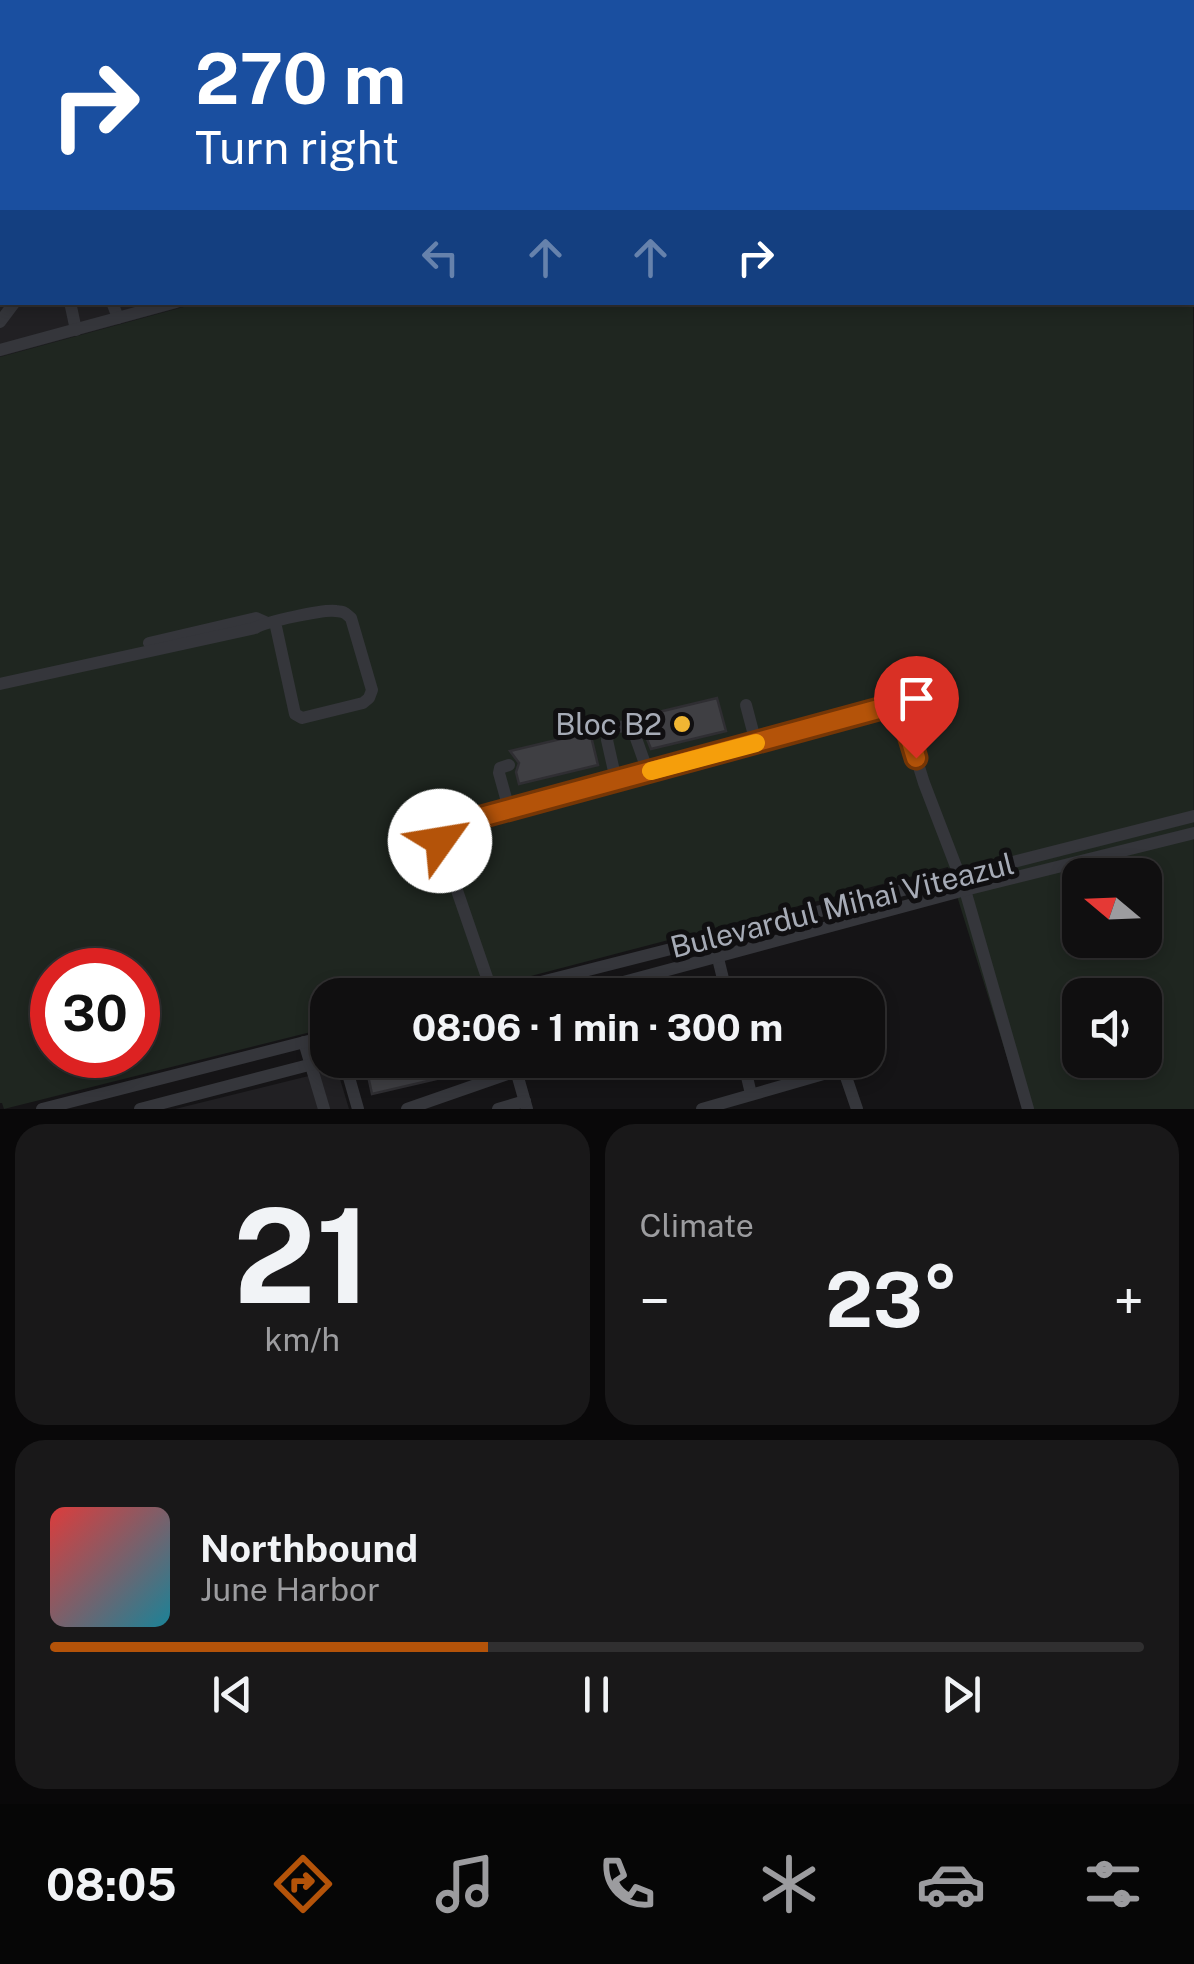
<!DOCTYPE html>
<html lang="en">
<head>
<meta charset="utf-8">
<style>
	:root { --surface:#100f10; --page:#191819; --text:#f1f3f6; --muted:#9c9c9f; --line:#302f30; --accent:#b45309 }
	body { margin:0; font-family:"Public Sans",sans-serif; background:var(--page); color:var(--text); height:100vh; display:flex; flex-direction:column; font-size:38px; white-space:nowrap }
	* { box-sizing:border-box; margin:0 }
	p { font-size:32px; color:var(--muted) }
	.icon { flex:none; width:55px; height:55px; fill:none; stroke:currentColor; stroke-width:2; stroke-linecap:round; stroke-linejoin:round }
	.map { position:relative; height:1109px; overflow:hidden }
	.details { display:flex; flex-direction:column; gap:15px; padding:15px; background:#090809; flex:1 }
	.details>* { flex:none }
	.guide { position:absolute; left:0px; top:0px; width:1195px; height:305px; box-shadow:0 5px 15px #0003,0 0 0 2px var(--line); background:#1a4fa0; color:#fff; overflow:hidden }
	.needle { width:65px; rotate:289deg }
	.buttons { position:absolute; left:1062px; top:858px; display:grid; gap:20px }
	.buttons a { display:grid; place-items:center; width:100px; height:100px; border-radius:20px; background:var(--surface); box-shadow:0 5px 15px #0003,0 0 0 2px var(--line); font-size:50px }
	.speed { position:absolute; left:30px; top:948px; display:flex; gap:20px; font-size:50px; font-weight:700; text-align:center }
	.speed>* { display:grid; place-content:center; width:130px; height:130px; border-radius:50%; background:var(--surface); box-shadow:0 5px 15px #0003,0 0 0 2px var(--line); line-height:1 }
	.speed .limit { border:15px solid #d22; background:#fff; color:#111 }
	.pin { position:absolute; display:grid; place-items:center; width:85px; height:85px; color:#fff; margin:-102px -42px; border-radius:50% 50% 50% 0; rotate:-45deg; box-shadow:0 0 10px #0007 }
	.pin .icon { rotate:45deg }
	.me { position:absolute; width:110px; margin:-55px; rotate:58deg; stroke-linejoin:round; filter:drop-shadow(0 0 8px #0008) }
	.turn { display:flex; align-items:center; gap:35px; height:210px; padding:0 30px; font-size:45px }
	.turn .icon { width:130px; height:130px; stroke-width:2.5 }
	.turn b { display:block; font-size:70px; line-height:85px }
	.lanes { display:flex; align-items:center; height:95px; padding:0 30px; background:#0003; justify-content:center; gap:50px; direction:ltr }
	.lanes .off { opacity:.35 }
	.big { font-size:75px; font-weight:700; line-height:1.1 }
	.details .tile { flex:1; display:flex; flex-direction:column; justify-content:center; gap:15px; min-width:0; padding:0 35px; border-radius:30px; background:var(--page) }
	.details .dial { align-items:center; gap:0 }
	.dial b { font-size:130px; line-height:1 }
	.song { display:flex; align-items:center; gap:30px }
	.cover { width:120px; height:120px; border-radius:15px; background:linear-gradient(135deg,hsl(0 70% 55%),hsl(190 70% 35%)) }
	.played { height:10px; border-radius:5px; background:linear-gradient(90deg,var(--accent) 40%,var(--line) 40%) }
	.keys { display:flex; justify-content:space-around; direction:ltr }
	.heat { display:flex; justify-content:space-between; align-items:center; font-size:55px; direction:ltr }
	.details .tiles { flex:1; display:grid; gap:15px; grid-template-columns:1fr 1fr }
	.tile:last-child { grid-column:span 2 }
	.trip { position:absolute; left:310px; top:978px; width:575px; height:100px; border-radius:30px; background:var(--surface); box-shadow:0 5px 15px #0003,0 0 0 2px var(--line); font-weight:700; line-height:100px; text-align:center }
	.tabs { display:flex; height:160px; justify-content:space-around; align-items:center; background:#060606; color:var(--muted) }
	.tabs .icon { width:70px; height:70px }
	.tabs .current { color:var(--accent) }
	.tabs b { font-size:45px; color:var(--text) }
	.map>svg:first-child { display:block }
</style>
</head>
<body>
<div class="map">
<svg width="1194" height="1109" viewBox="0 0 1194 1109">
	<rect width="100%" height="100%" fill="#151416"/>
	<g fill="#212023">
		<path d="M0,0h667l1,2h-666v300l196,1 -198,54z"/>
		<path d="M337,1069l12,40h-174z"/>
	</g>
	<g fill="#1f2620" fill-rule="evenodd">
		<path d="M667,0h437l2,2h-438z"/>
		<path d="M1193,166l1,943h-171l-75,-242 -490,128h-130l-1,33 -323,81 -2,-6h-2v-746l198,-54 994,-1zM1080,875h65v65h-65zM52,970h86v85h-86zM1080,995h65v65h-65z"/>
	</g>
	<g fill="#3f3f43" stroke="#2f2e32" stroke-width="2.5">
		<path d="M717,698l9,33 -75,18 -13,-32z"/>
		<path d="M590,732l8,33 -79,19 -3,-12 3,-9 -9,-12z"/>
		<path d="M375,1060h126v4l-129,30 -7,-32z"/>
	</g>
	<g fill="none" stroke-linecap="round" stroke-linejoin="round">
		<g stroke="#35363b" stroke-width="12">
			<path d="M18,0l1,2"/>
			<path d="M242,0l1,2"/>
			<path d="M270,0l1,2"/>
			<path d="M660,0l1,2"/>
			<path d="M1116,0l1,2"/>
			<path d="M62,2l6,-2"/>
			<path d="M295,2l6,-2"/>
			<path d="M0,70l2,-1"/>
			<path d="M1192,120l2,-1"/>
			<path d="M1192,276l2,5"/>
			<path d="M70,302l6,28"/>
			<path d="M112,302l6,16"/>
			<path d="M0,322l15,-20"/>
			<path d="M0,350l176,-48"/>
			<path d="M149,643l107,-25 9,4"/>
			<path d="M0,684l255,-56c10,-6 69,-19 81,-17 9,1 8,1 15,7l21,72 -3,8 -6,5 -61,15 -7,-4 -20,-92"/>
			<path d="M746,705l10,38"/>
			<path d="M616,780l-9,-40 4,-11c9,-3 14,-4 22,1l15,42"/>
			<path d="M509,809l-10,-36 1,-5 9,-3"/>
			<path d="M713,938l14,57"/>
			<path d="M490,995l704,-179"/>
			<path d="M493,995l-53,-154 2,-9 6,-7 449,-121 3,2 24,77 41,107 63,219"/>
			<path d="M575,995l390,-105 229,-57"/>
			<path d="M304,1042l20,67"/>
			<path d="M344,1060l14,49"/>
			<path d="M513,1060l14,49"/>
			<path d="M743,1060l8,34"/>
			<path d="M42,1109l286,-73"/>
			<path d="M140,1109l188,-49"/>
			<path d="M407,1109l141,-49"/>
			<path d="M498,1109l27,-8"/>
			<path d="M702,1109l132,-38 11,3 12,35"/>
		</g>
	</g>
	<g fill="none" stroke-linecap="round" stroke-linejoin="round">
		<defs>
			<path id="route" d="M440,841l2,-9 6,-6 449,-122 3,2 16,52"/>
		</defs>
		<use href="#route" stroke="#753606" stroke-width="25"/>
		<use href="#route" stroke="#b45309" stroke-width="18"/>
		<path stroke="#f59e0b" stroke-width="18" d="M651,771l105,-28"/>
	</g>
	<circle fill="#f0b633" stroke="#100f11" stroke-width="4" cx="682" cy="724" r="10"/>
	<g text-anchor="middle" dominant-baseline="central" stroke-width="10" stroke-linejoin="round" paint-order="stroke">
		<g font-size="30" fill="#a6abb6" stroke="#100f11" text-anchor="end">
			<text x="662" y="724">Bloc B2</text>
		</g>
		<g font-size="30" fill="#a6abb6" stroke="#100f11">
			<text transform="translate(842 905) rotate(-14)">Bulevardul Mihai Viteazul</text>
		</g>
	</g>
</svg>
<div class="buttons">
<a><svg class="needle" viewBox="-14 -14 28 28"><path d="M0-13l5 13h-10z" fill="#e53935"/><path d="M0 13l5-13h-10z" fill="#9c9c9f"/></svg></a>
<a><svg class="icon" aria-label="sound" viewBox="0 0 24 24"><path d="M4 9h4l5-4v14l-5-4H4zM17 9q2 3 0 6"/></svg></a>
</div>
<div class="speed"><div class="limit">30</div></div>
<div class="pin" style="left:916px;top:758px;background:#d93025"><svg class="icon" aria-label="arrive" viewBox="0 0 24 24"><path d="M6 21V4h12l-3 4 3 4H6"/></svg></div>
<svg class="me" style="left:440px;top:841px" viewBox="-20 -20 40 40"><circle r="19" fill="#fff"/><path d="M0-13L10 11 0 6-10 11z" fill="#b45309"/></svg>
<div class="trip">08:06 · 1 min · 300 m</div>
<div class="guide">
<div class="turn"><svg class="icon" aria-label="right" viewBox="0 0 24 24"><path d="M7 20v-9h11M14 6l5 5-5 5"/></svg><div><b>270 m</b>Turn right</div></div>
<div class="lanes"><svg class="icon off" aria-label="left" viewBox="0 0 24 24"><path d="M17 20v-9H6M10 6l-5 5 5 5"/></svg><svg class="icon off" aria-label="ahead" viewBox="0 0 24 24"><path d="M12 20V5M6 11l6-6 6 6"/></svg><svg class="icon off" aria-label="ahead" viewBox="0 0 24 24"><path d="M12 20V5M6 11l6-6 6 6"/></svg><svg class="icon" aria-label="right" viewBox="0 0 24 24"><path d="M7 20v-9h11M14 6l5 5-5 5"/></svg></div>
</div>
</div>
<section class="details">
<div class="tiles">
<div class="tile dial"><b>21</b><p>km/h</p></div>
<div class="tile"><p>Climate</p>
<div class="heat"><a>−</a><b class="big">23°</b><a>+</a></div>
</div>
<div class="tile">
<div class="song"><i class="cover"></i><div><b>Northbound</b><p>June Harbor</p></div></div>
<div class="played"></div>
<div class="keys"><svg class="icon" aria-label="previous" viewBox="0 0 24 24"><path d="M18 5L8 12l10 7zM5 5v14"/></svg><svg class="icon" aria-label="pause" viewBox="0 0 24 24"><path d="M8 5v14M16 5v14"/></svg><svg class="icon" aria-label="next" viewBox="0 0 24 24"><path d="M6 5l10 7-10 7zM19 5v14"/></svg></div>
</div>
</div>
</section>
<nav class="tabs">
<b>08:05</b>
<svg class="icon current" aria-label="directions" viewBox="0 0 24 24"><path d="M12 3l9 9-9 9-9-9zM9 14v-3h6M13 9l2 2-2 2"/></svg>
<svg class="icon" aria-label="music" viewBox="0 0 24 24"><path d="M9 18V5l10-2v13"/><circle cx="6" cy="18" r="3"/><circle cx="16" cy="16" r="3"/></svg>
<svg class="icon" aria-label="phone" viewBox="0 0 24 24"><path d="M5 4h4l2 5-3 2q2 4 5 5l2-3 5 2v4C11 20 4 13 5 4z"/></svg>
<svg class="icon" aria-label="climate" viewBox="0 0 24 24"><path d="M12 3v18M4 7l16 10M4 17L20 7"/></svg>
<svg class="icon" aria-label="car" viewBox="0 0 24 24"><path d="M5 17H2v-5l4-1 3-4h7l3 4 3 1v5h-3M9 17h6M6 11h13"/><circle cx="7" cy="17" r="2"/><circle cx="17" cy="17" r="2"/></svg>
<svg class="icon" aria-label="filters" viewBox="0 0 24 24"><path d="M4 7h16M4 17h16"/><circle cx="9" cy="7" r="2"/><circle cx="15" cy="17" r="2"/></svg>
</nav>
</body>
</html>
